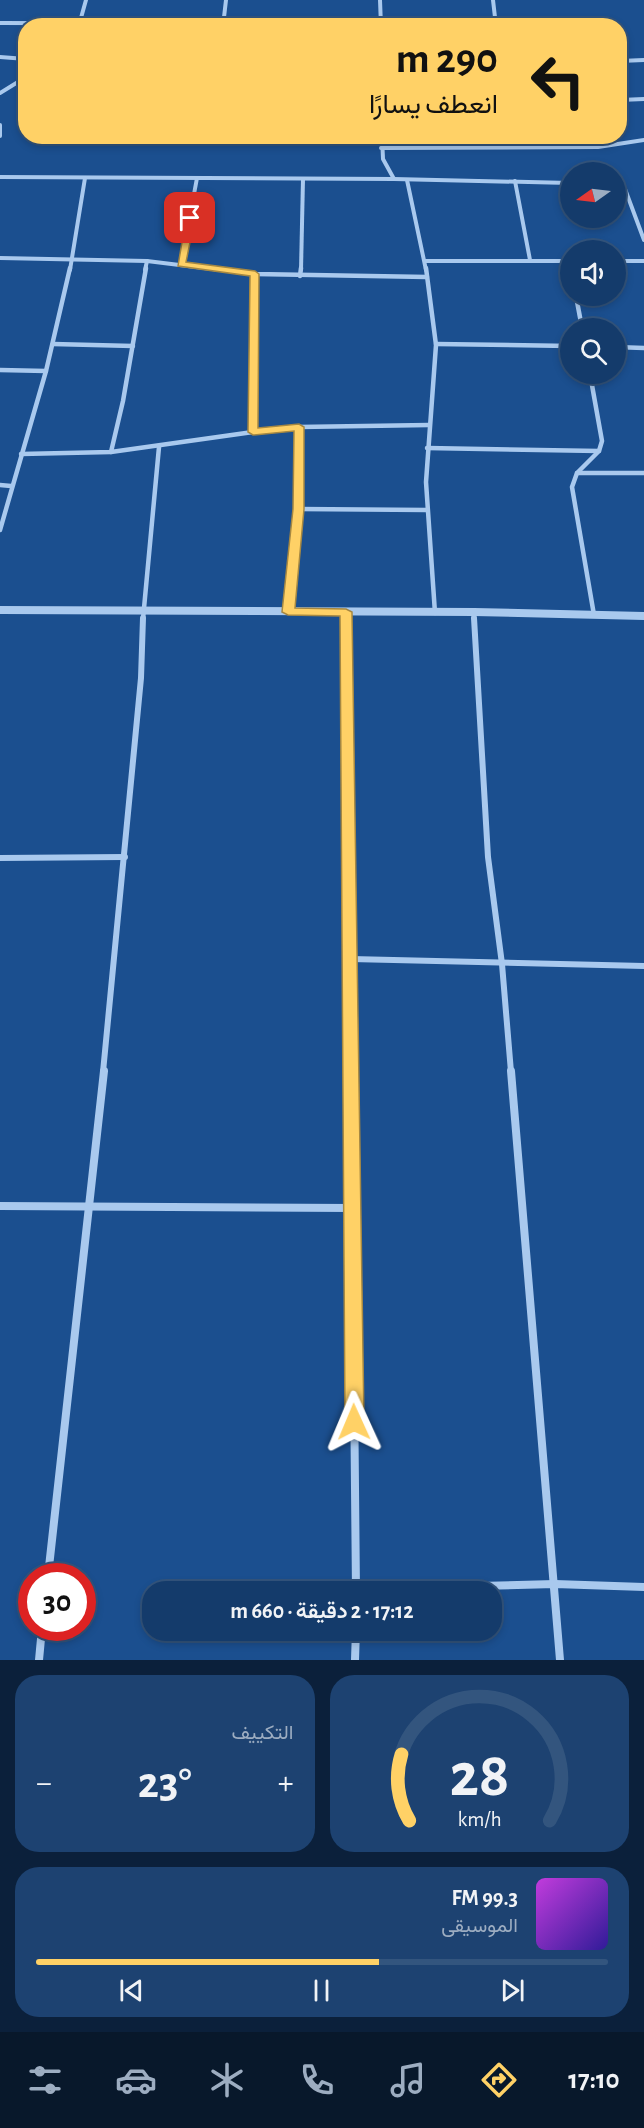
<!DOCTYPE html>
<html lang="ar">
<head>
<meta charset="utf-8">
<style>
	:root { --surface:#143b6b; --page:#1d4271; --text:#f1f3f6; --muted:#9dadc1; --line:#33557e; --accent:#ffd166 }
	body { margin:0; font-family:"Alegreya Sans",Vazirmatn,sans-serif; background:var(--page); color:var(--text); direction:rtl; height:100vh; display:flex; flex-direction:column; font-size:22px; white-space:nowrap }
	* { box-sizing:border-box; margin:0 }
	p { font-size:20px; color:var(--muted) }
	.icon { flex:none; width:33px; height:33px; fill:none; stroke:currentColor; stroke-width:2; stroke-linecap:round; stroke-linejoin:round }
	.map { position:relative; height:1660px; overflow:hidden; direction:ltr }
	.sheet { display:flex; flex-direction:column; gap:15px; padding:15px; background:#0b203b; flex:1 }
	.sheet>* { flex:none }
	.top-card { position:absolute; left:18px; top:18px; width:609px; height:126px; border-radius:24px; box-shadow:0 3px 9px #0003,0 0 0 2px var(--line); direction:rtl; background:#ffd166; color:#111; overflow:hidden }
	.needle { width:39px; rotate:256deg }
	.buttons { position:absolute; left:560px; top:162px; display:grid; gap:12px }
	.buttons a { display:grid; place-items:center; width:66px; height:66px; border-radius:50%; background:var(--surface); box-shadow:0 3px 9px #0003,0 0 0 2px var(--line); font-size:30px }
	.speed { position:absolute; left:18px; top:1563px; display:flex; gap:12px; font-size:30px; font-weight:700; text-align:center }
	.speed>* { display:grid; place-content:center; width:78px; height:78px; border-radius:50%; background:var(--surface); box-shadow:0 3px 9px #0003,0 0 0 2px var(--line); line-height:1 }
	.speed .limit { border:9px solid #d22; background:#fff; color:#111 }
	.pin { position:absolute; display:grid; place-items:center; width:51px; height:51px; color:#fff; margin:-26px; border-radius:12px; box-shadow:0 3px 9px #0006 }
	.me { position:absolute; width:66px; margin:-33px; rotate:359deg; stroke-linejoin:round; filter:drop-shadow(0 0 4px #0008) }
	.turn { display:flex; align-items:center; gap:21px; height:126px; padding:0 30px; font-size:27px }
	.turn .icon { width:78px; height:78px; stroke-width:2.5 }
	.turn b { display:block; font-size:42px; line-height:51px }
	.big { font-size:45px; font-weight:600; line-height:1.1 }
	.sheet .tile { flex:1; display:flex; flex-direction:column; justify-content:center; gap:9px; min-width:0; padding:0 21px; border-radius:24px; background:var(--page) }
	.sheet .dial { align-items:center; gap:0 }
	.dial svg { height:156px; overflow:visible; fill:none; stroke:var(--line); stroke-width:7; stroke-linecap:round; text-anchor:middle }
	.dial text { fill:var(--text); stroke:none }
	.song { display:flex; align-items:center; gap:18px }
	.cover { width:72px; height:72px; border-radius:9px; background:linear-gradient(135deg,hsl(290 70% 55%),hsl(250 70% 35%)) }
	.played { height:6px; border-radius:3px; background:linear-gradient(90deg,var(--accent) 60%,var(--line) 60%) }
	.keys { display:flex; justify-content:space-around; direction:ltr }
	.heat { display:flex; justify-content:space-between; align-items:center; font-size:33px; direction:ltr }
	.sheet .tiles { flex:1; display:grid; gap:15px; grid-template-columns:1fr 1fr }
	.tile:last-child { grid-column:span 2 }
	.trip { position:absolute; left:142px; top:1581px; width:360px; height:60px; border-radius:24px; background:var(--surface); box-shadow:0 3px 9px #0003,0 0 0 2px var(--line); font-weight:600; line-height:60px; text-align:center; direction:rtl }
	.dock { display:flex; height:96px; justify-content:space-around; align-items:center; background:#08182b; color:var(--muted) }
	.dock .icon { width:42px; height:42px }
	.dock .on { color:var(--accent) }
	.dock b { font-size:27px; color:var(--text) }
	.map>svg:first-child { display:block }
</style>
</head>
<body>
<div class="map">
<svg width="644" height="1660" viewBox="0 0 644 1660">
	<rect width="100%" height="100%" fill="#1b4f8f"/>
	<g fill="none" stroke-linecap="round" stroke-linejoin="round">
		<g stroke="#a9c9ee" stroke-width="4">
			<path d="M380,0l1,26"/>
			<path d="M493,0l3,26"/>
			<path d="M0,23l381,1"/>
			<path d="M79,25l7,-25"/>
			<path d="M223,26l3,-26"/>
			<path d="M0,57l26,2"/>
			<path d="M620,61l24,-1"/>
			<path d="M0,93l26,-16"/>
			<path d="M620,100l24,-1"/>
			<path d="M0,125v11"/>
			<path d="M382,136l1,23 11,20"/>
			<path d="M381,148l217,-1 46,-7"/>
			<path d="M0,177l394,2 176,4"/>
			<path d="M407,180l19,90"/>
			<path d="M515,181l15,79"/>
			<path d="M615,184l10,5 19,51"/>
			<path d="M0,258l147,3 73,9"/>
			<path d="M425,261h145"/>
			<path d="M615,261h29"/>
			<path d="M181,264l16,-86"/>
			<path d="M70,270l15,-92"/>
			<path d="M145,270l2,-9"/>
			<path d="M301,270l2,-91"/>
		</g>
		<g stroke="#a9c9ee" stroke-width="4.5">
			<path d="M208,268l47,6 172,3"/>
			<path d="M426,268l10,77 -10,137 9,131"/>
			<path d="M255,274l-2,158 46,-5 130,-2"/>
			<path d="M300,276l1,-8"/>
			<path d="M576,296l6,32"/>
			<path d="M53,344l80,2"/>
			<path d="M436,344l134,2"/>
			<path d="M615,347l29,1"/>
			<path d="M0,370l46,1"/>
			<path d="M590,374l12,67 -3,10 -22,22 -5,14 22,128"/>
			<path d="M427,448l172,3"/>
			<path d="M111,452l12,-51 23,-133"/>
			<path d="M21,454l90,-2 142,-20"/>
			<path d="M577,473h67"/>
			<path d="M0,485l11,1"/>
			<path d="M298,509l129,1"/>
			<path d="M0,530l46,-159 24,-103"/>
			<path d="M288,612l10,-103 1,-82"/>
			<path d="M346,612v7"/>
			<path d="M474,612v7"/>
			<path d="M143,619l16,-172"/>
		</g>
		<g stroke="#a9c9ee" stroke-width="6">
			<path d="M346,618l5,454"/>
			<path d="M474,618l14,239 14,107 9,108"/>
			<path d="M0,858l125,-1"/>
			<path d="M351,959l293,7"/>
			<path d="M103,1072l38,-394 2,-60"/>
		</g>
		<g stroke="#a9c9ee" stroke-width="8">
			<path d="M351,1071l5,521"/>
			<path d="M511,1071l49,589"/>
			<path d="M0,1206l352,2"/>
			<path d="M48,1576l56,-505"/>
			<path d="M356,1589l199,-5 89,3"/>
			<path d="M39,1660l3,-32"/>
			<path d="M355,1660l1,-30"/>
		</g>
		<path stroke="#a9c9ee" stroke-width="8" d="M0,610l474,2 170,4"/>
	</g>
	<path fill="#ffd166" stroke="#a68842" stroke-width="1.5" d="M190,215l5,3 -9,44 69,9 4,3 -1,154 41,-4 5,3v82l-9,99 51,1 6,3 12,810 -3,6 -7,2 -6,-2 -3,-6 -5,-806 -52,-1 -6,-3 11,-103 1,-78 -41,4 -5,-3 2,-156 -72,-10 8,-48z"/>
</svg>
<div class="buttons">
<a><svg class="needle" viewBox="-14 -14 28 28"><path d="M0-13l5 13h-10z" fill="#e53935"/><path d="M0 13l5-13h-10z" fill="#9dadc1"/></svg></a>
<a><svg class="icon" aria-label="sound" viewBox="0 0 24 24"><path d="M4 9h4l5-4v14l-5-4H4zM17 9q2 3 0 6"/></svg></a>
<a><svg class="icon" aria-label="search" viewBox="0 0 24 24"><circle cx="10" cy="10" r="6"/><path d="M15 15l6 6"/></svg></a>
</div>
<div class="speed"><div class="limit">30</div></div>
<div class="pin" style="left:190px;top:218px;background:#d93025"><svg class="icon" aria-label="arrive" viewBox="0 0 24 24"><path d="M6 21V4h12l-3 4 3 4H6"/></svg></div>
<svg class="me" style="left:354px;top:1422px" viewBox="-20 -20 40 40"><path d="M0-17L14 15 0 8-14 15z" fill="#ffd166" stroke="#fff" stroke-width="4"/></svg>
<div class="trip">17:12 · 2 دقيقة · 660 m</div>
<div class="top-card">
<div class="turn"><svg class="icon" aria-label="left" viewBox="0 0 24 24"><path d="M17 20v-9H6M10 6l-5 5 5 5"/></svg><div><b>290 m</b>انعطف يسارًا</div></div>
</div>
</div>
<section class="sheet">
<div class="tiles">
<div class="tile dial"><svg viewBox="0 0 100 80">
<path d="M14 69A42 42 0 1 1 86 69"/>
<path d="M14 69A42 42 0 0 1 10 35" stroke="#ffd166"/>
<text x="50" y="56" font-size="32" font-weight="700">28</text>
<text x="50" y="72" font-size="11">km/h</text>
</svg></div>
<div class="tile"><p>التكييف</p>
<div class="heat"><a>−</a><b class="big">23°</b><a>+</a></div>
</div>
<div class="tile">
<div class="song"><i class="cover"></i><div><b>99.3 FM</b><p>الموسيقى</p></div></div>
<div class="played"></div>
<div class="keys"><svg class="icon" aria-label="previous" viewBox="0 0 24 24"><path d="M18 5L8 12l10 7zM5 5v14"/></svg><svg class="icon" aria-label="pause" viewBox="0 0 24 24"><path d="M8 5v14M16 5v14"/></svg><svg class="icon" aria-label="next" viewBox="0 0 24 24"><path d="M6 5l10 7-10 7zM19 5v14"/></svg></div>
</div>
</div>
</section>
<nav class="dock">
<b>17:10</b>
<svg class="icon on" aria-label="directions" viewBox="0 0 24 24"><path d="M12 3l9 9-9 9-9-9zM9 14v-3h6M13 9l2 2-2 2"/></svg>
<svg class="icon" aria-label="music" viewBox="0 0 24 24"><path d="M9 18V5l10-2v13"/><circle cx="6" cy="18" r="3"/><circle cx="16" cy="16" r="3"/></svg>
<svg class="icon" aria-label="phone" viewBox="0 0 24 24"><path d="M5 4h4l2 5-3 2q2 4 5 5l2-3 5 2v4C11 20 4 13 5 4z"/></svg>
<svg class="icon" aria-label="climate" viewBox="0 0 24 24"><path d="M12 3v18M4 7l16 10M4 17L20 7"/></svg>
<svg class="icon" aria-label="car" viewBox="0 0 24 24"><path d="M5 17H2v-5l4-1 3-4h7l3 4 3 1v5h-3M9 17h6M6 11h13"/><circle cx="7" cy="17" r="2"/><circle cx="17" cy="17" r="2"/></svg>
<svg class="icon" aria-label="filters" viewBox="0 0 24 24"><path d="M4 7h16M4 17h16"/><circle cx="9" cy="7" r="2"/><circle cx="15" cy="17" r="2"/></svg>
</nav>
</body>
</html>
